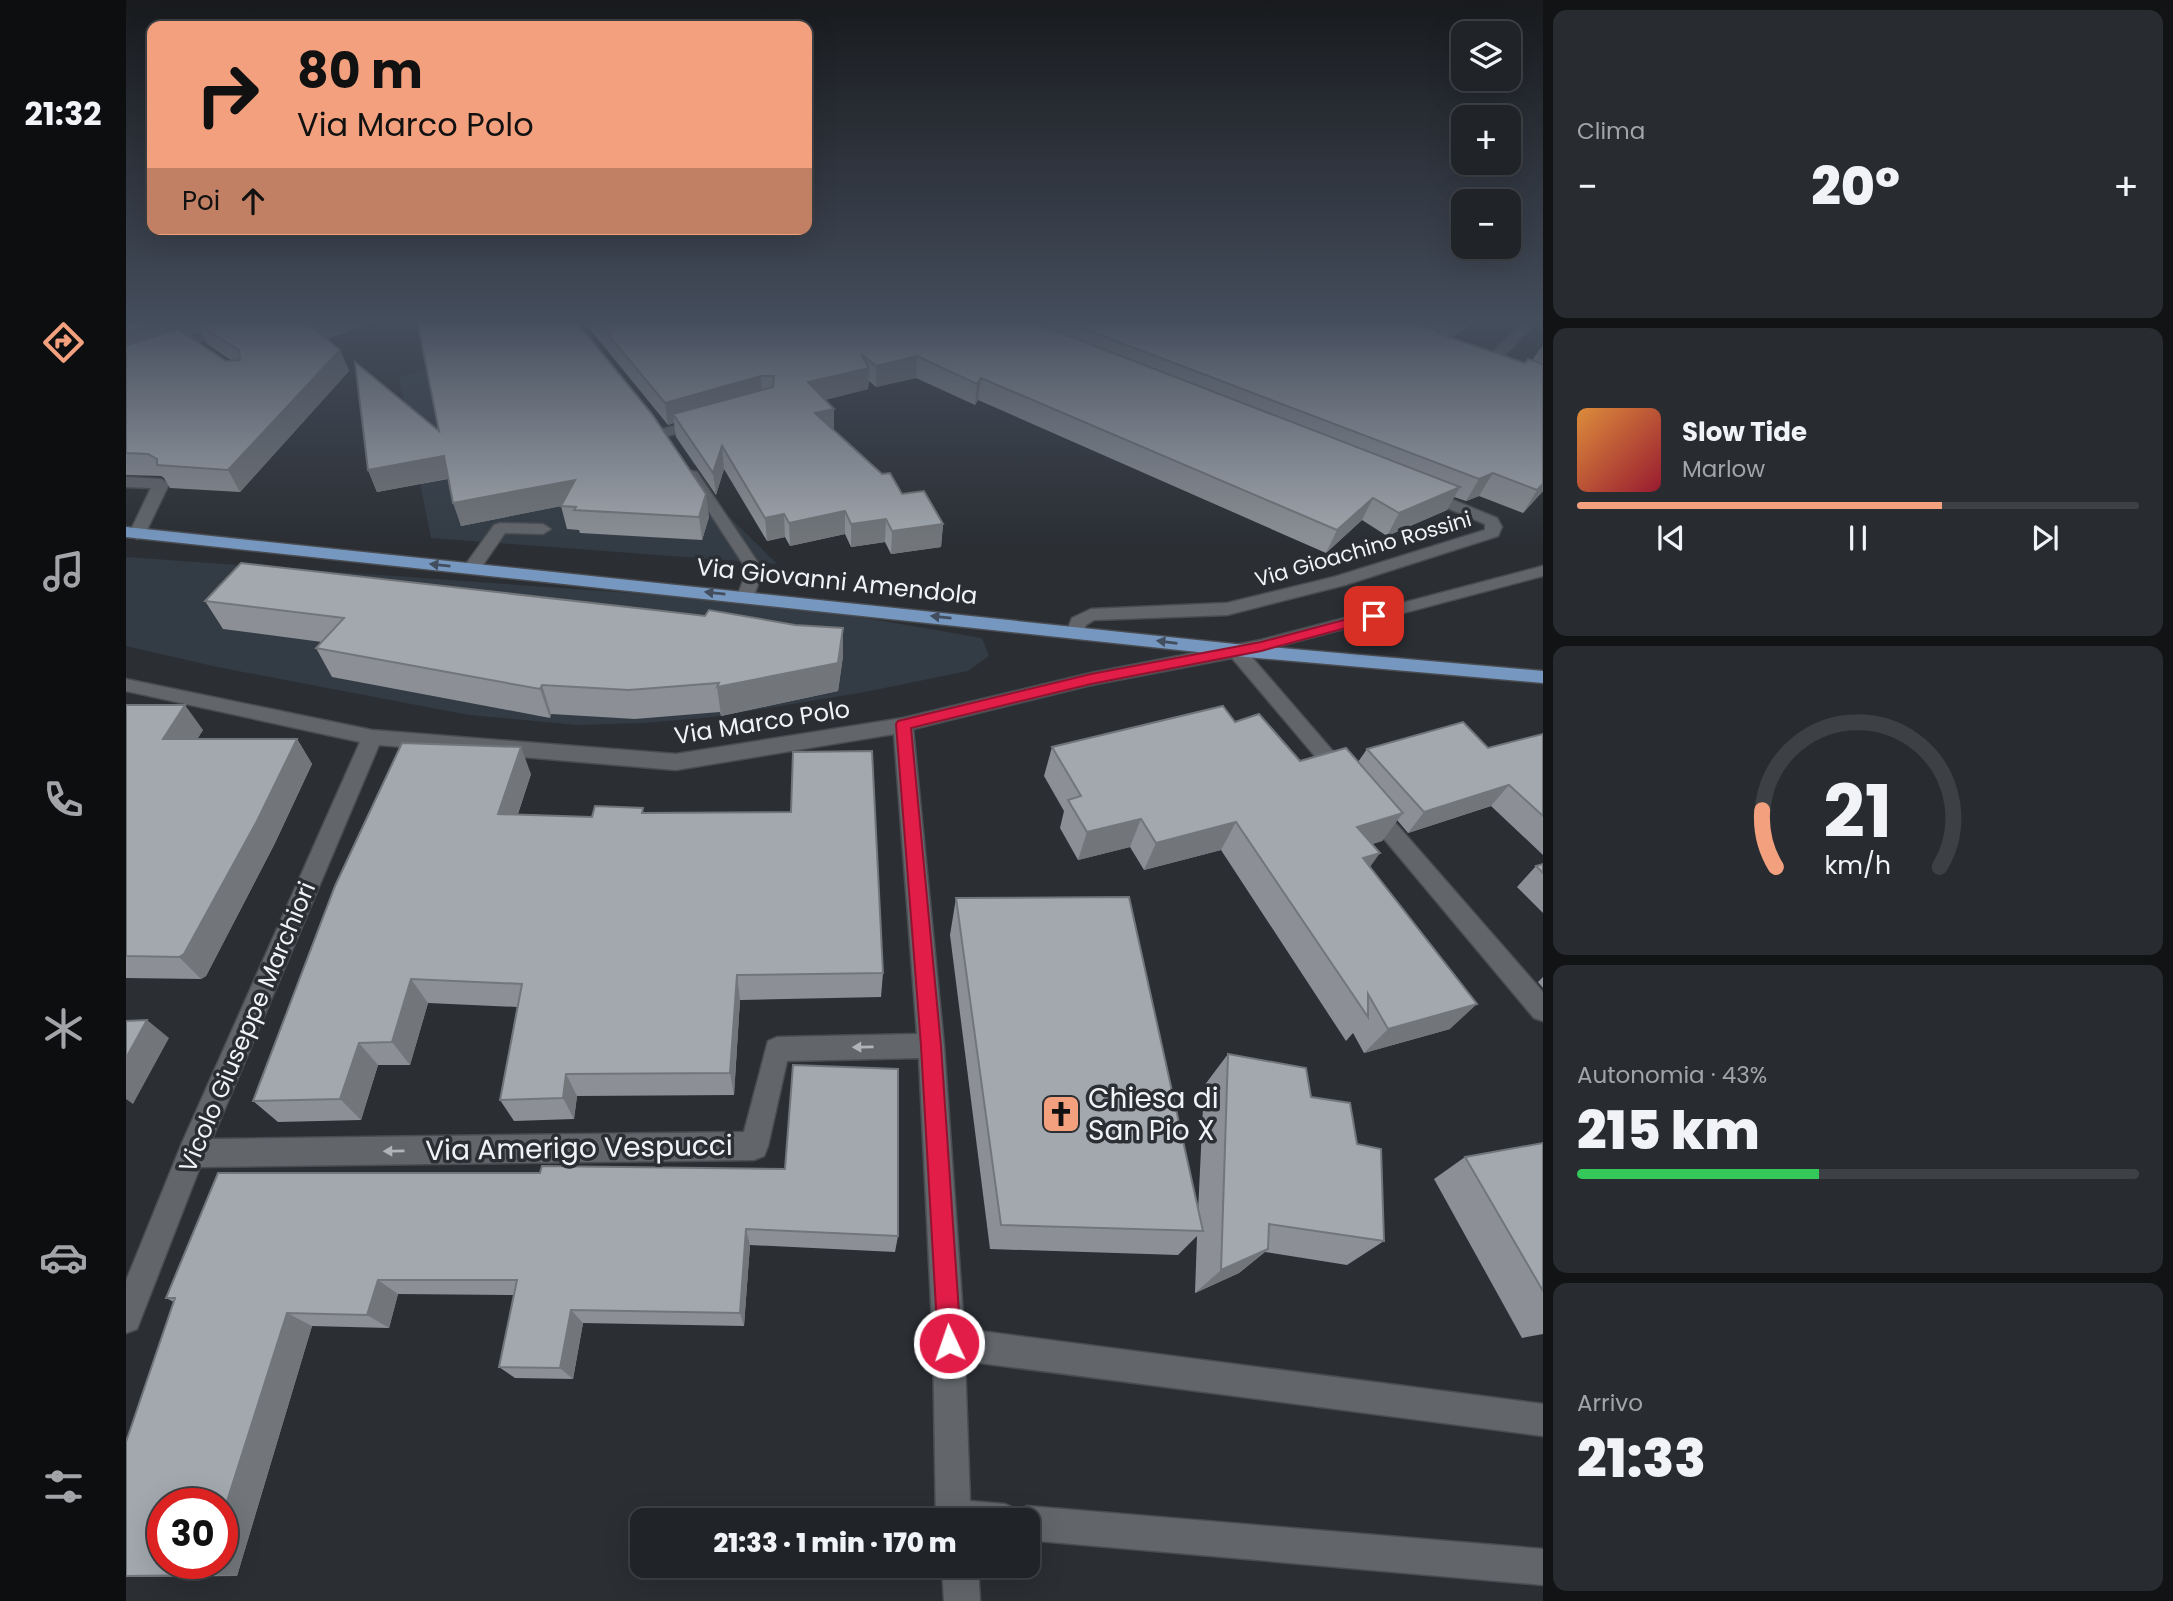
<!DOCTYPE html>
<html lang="it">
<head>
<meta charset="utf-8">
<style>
	:root { --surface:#202327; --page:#282b2f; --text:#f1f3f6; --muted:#a2a4a7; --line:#3d4044; --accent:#f2a07e }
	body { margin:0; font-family:Poppins,sans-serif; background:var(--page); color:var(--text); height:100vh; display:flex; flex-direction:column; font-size:26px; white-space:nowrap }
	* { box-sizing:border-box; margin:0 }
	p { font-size:23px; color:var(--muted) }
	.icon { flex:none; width:38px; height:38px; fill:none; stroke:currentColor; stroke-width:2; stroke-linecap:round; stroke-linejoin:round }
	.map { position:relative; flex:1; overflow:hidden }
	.sheet { display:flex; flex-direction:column; gap:10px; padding:10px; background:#121315; width:630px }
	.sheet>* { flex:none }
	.banner { position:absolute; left:21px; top:21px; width:665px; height:214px; border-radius:14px; box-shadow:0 7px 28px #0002,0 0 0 2px var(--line); background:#f2a07e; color:#111; overflow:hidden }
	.buttons { position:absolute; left:1325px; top:21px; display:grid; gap:14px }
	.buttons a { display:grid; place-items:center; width:70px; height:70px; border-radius:14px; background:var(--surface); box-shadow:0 7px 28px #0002,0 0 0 2px var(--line); font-size:35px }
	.speed { position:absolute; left:21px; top:1488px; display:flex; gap:14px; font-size:35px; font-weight:700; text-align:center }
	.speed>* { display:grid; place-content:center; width:91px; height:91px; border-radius:50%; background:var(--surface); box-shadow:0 7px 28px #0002,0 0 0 2px var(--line); line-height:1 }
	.speed .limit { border:10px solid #d22; background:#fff; color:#111 }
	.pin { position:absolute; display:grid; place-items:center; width:60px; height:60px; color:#fff; margin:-30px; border-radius:14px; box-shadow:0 4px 10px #0006 }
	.me { position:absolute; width:77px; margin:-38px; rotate:357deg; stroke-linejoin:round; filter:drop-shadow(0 0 5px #0008) }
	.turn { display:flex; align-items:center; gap:24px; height:147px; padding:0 35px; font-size:32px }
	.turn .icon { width:91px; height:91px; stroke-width:2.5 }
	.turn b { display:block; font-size:49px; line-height:60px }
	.then { display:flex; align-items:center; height:66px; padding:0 35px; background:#0003; gap:14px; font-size:26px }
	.big { font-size:52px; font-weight:800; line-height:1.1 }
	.sheet .widget { flex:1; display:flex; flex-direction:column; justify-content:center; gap:10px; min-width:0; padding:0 24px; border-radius:14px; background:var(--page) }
	.sheet .dial { align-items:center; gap:0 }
	.dial svg { height:182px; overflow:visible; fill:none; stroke:var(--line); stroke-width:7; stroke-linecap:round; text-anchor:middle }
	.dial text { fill:var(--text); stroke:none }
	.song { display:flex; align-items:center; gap:21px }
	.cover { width:84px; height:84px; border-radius:10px; background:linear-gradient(135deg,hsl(30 70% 55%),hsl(350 70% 35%)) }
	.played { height:7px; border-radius:4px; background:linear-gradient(90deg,var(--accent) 65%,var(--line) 65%) }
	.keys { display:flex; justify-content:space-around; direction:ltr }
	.heat { display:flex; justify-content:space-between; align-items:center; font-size:38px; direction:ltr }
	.charge { height:10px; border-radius:5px; background:linear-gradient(90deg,#34c759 43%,var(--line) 0) }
	.trip { position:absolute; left:504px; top:1508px; width:410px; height:70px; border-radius:14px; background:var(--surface); box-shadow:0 7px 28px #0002,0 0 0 2px var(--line); font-weight:800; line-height:70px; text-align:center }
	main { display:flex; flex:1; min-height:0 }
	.menu { display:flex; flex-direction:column; width:126px; justify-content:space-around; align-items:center; background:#0d0e10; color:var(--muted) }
	.menu .icon { width:49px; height:49px }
	.menu .selected { color:var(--accent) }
	.menu b { font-size:32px; color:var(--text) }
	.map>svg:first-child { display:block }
</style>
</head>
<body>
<main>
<nav class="menu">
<b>21:32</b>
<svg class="icon selected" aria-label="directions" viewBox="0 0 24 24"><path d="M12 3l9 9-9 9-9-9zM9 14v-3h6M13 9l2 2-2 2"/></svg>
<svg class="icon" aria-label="music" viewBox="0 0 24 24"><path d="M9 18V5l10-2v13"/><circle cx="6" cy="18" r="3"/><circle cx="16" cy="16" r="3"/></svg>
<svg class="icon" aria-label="phone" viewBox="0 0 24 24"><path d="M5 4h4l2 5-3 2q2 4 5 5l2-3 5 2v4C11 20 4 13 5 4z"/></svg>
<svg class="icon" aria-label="climate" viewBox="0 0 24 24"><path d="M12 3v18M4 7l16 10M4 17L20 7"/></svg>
<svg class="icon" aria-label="car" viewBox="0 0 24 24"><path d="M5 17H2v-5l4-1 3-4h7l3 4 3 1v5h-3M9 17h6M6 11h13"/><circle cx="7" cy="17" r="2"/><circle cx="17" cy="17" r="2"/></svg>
<svg class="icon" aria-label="filters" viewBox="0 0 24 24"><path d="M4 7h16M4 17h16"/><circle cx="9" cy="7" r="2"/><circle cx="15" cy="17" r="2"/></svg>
</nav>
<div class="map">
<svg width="1417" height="1601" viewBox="0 0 1417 1601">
	<rect width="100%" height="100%" fill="#2b2f34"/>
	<g fill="#333b44">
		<path d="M416,331l235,233 -346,-26 -32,-160z"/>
		<path d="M0,557l576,41 123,13 157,27 7,18 -21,15 -103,21 -152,25 -68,6 -68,2 -108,-10 -252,-48 -91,-21z"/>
	</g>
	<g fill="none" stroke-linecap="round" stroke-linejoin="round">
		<defs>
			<g id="minor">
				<path d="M120,320h19l-139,47v-8z"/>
				<path d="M1400,320h13l-47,48h-10v-6z"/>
				<path d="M576,418l5,1v6l-43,12 -7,-4 2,-3z"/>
				<path d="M566,471l5,1 66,98 -11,31 -6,1 -9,-5 10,-27 -62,-95z"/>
				<path d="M0,477l35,2 8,5 -24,50 -8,5 -8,-5 22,-46 -25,-1z"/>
				<path d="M1298,488l73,30 5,9 -4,9 -153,49 -118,30 -133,5 -8,5 -4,10h-12l-3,-4 5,-13 19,-9 136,-6 107,-26 151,-47v-6l-66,-28 -3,-3 3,-3z"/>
				<path d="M374,523l43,1 8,5 -8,5 -38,-1 -27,39h-12l-2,-4 2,-4 28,-39z"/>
				<path d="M1417,566v10l-294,78 101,117 3,5 -3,5 -7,3 -7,-3 -104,-123 -141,27 -178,44 31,317 20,283 579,75v32l-578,-75 5,140 35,3 13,6 9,-4 516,43v36l-516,-45v-19h-91l-3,-178 -14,-285 -132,3 -19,85 -4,10 -10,4 -554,7 -63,162 -11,4v-52l56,-138 178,-401 -234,-51v-12l246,51 304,24 227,-36 188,-45 170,-33zM768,734l23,300 -140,3 -9,4 -24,91 -532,7 167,-394 297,25z"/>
				<path d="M1245,801l7,2 165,189v29l-9,-3 -170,-203 -4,-6 4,-6z"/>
				<path d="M816,1566h36l2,35h-36z"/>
			</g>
			<path id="major" d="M0,527l1109,117 308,27v12l-308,-27 -1109,-119z"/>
		</defs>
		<use href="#minor" stroke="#494c50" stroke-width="3"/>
		<use href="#major" stroke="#494c50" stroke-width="3"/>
		<use href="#minor" fill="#62666b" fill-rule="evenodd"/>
		<use href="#major" fill="#7697c0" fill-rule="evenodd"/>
	</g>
	<g fill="#8c9096" fill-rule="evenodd">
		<path d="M0,320h253l-52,19 13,11 9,21 -109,121 -70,-4 -6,-10 -3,-2 -35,-1zM75,332l6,12 25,17h-6l-37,-24z"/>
		<path d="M291,320h1060l-26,18 74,25 7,-2 7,-11 4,-4v145l-20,22 -44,-17 -13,5 -12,-4 -7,13 -60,26 -25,-16 -36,33 -348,-153 -3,5 -59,-27 -40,9 -7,-6 -1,8 -43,11 9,31 68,63 41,30 -2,23 -50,7 -6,-12 -34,5 -6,-13 -55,12 -5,-9 -18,4 -43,-72 -8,26 -40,-58 -2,-14 -6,2 -79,-97 -11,-4 131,193 -7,23 -122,-7 -1,-3 -12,-1 -6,-23 -100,20 -13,-47 -71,13 -9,-22 71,-39z"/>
		<path d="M79,601l638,27v28l-5,35 -117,25 -1,-4 -85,7 -84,-5 -1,4 -218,-41 -16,-29 6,-6 -99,-13z"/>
		<path d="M0,705l77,25 -6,9h100l15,25 -38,81 -68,131 -5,3 -75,-1z"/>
		<path d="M1109,722l65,39 58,1 9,-13 121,-1 55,-14v121l-52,-49 -83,27 -11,-13 -15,21 -10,3 -2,23 80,162 -86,24 -11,-20 -7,8 -125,-191 -77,20 -14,-23 -52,13 -18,-32 4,-17 -20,-35 8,-29z"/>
		<path d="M405,774l-13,40 74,3 53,-4 238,160 -2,24 -141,3 -6,95 -157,1 -3,23 -60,2 -14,-21 17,-93 -89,-4 -18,62h-32l-17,55 -83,2 -25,-21z"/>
		<path d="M1417,864v49l-26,-26 19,-21z"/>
		<path d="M830,898l242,314 6,-126 24,-32 83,43 46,47 27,97 -37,24 -82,-13 -26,21 -44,20 2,-57 -19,19 -188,-6 -40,-314z"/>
		<path d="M1417,977v11l-5,-6z"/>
		<path d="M1417,1143v191l-21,4 -88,-159 31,-22z"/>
		<path d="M92,1173l680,63 -3,16 -145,-7 -6,81 -161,-3 -10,56 -58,-1 -16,-11 15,-72 -116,-1 -9,34 -77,-2 -75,250 -111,1v-135l48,-140 -8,-4z"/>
	</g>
	<g fill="#72767a">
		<path d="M39,320h72l-41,3 5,9 -75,26v-25z"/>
		<path d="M185,320h68l-64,23 -9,-21z"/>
		<path d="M1331,320h20l-34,24 10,-21z"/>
		<path d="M214,350l9,21 -109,121 -12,-22z"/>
		<path d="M791,356l-1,22 -40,9v-21z"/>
		<path d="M743,368l-1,21 -60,15v-22z"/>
		<path d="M635,376l1,21 -89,17 1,9 -6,2 -3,-22z"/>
		<path d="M855,378l-3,22 -3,5 2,-21z"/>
		<path d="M708,409v22l-19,-18z"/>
		<path d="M596,446l2,23 -8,26 -3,-22z"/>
		<path d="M318,456l7,22 -74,14 -9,-22z"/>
		<path d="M1367,473l-14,23 -13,5 13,-22z"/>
		<path d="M449,480l6,22 -120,24 -8,-23z"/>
		<path d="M1417,484v7l-20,22 14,-23z"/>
		<path d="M1334,487l-13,23 -60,26 12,-23z"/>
		<path d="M580,494l3,23 -7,23 -3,-23z"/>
		<path d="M1247,498l-11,22 -36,33 11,-23z"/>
		<path d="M719,511v23l-55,12 -1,-23z"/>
		<path d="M658,514l1,23 -18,4 -2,-23z"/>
		<path d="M760,519l-1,23 -34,5v-23z"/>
		<path d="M817,524l-2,23 -50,7 1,-23z"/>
		<path d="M717,628v28l-5,35 -117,25 -4,-29z"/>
		<path d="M416,685l9,29 -1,4 -10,-29z"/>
		<path d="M59,705l18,25 -21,34 -19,-25z"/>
		<path d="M171,739l15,25 -38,81 -68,131 -5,3 -22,-22z"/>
		<path d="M395,747l10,27 -22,66 -11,-26z"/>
		<path d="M1383,785l-18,21 -83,27 16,-21z"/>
		<path d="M1277,813l-21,28 -44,14 19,-28z"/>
		<path d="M1015,819l-11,28 -52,13 9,-28z"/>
		<path d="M1110,822l-15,28 -77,20 12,-27z"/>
		<path d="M1254,853l-20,28 3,-23z"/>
		<path d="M611,975l3,25 -6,95 -4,-22z"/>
		<path d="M285,979l17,24 -18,62 -18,-23z"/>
		<path d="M1351,1004l-27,25 -86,24 24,-24z"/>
		<path d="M21,1020l22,18 -36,66 -7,-5v-41z"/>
		<path d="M233,1043l19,22 -17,55 -21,-21z"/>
		<path d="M440,1074l11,22 -3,23 -11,-21z"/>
		<path d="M620,1229l4,16 -6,81 -4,-13z"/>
		<path d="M1142,1249l-29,24 -44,20 26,-23z"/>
		<path d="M252,1280l20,14 -9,34 -22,-13z"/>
		<path d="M445,1310l12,13 -10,56 -13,-11z"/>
		<path d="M161,1313l25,13 -75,250 -33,-1 4,-12h14v-46z"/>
	</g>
	<g fill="#a3a8ae" stroke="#72767a" stroke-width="2">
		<path d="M0,320h39l-39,13z"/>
		<path d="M78,320h107l-5,2 34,28 -112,120 -71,-5v-6l-9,-5 -22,-1v-108l52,-16 48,32 14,-1 -1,-10 -43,-27z"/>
		<path d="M291,320h158l77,94 54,80 -7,23 -125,-7 2,-3 -15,-1 14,-26 -122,23 -9,-47 -76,14 -13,-108 84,69z"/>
		<path d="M470,320h432l432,167 -61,26 -26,-15 -36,32 -356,-152 -4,6 -60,-28 -41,10 -15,-12 8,14 -61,14 26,27 -19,4 67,61 8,-1 12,21 22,-3 19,33 -51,7 -6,-12 -35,5 -6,-13 -56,12 -5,-9 -19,4 -43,-72 -9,27 -40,-59 100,-27 1,-11h-13l-96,27z"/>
		<path d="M935,320h344l35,11 -3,2 88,30 3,-4 15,5v120l-6,6 -44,-17 -14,6z"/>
		<path d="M1318,320h13l-4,3z"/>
		<path d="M115,563l422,48 42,5 4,-6 86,15 48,3 -5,35 -121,24 2,-4 -90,7 -87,-5 -2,4 -224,-41 28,-30 -139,-17z"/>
		<path d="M0,705h59l-22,34h134l-40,82 -73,133 -5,3 -53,-1z"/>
		<path d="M1097,706l12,16 24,-8 41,47 46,-13 57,65 -46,14 23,26 -17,5 114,146 -89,25 -20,-35v23l-132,-195 -80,21 -15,-24 -54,13 -19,-32 13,-4 -29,-49z"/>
		<path d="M1337,722l25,26 55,-14v82l-34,-31 -85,27 -57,-63z"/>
		<path d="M276,743l119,4 -23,67 94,3 3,-11 48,2 -1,5 149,-1 2,-60 79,-1 11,222 -146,2 -7,98 -164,1 -3,24 -63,2 22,-116 -111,-5 -19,63 -33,1 -19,56 -87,2 82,-215z"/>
		<path d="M1417,864v9l-7,-7z"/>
		<path d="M1003,897l74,334 -202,-6 -45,-327z"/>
		<path d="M21,1020l-21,38v-37z"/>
		<path d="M1102,1054l78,14 5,29 39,6 7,41 24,5 3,92 -115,-17 -1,25 -47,21z"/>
		<path d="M667,1065l105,4v167l-152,-7 -6,84 -169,-3 -11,58 -61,-1 18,-87h-139l-11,35 -80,-2 -65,204v-14h-59v60h45l-4,12 -78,1v-134l49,-144h-9l52,-125h322l2,-7 243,3z"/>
		<path d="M1417,1143v148l-78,-134z"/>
	</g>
	<defs><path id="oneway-solid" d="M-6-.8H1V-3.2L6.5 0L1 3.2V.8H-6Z" transform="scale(1.75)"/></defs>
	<g fill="#424e5e">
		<use href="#oneway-solid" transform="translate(314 565) rotate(-174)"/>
		<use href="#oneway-solid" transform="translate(589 593) rotate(-174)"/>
		<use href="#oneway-solid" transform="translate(815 617) rotate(-174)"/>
		<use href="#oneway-solid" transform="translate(1041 642) rotate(-173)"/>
	</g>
	<g fill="#b1b4b7">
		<use href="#oneway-solid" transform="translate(737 1047) rotate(179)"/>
		<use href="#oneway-solid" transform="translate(268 1151) rotate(179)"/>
	</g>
	<linearGradient id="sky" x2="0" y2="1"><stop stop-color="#181a1d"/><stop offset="0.59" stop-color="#444d5c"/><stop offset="1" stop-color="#444d5c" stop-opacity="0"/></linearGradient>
	<rect width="1417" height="544" fill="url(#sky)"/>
	<path fill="#e11d48" stroke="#92132f" stroke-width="2" d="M1248,612l7,4 -2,3 -118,32 -170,33 -180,44 30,318 20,297 -3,8 -9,4 -8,-4 -3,-8 -17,-297 -25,-322 2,-3 193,-47 170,-32z"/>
	<defs>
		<symbol id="church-square" viewBox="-11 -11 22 22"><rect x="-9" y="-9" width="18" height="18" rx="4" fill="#f2a07e" stroke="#2b2f34"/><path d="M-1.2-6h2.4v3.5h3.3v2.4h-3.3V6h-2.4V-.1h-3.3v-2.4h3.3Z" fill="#111"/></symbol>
	</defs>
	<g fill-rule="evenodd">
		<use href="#church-square" x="913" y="1092" width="44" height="44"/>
	</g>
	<g text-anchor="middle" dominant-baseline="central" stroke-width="7" stroke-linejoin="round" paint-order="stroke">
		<g font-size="21" fill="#f1f3f6" stroke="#2b2f34">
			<text transform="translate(1237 549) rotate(-16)">Via Gioachino Rossini</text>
		</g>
		<g font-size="24" fill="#f1f3f6" stroke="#2b2f34">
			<text transform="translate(711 581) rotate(6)">Via Giovanni Amendola</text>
			<text transform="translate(636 722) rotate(-9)">Via Marco Polo</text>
			<text transform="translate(121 1027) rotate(-67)">Vicolo Giuseppe Marchiori</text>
		</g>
		<g font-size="28" fill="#f1f3f6" stroke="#2b2f34" text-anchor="start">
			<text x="962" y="1098">Chiesa di<tspan x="962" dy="32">San Pio X</tspan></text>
		</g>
		<g font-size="28" fill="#f1f3f6" stroke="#2b2f34">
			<text transform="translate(453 1148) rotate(-1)">Via Amerigo Vespucci</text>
		</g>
	</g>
</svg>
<div class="buttons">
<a><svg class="icon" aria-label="layers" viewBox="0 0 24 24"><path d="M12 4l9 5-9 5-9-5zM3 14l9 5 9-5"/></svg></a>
<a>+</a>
<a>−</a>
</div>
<div class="speed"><div class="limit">30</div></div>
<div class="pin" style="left:1248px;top:616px;background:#d93025"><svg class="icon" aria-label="arrive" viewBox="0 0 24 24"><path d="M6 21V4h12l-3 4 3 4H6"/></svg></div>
<svg class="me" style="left:823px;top:1343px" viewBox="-20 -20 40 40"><circle r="17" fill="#e11d48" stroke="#fff" stroke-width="3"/><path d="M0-11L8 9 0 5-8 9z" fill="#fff"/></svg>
<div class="trip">21:33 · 1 min · 170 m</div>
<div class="banner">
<div class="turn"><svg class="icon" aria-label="right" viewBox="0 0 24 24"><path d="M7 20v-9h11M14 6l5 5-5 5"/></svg><div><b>80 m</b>Via Marco Polo</div></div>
<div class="then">Poi<svg class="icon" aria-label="ahead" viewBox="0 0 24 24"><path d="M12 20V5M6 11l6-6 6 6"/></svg></div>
</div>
</div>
<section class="sheet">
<div class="widget"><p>Clima</p>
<div class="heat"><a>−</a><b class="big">20°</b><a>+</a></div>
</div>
<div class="widget">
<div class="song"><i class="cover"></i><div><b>Slow Tide</b><p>Marlow</p></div></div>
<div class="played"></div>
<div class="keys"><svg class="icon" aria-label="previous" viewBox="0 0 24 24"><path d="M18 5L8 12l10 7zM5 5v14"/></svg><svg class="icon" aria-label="pause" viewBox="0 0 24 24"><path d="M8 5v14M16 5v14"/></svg><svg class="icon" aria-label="next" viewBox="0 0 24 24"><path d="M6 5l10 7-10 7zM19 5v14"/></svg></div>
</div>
<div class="widget dial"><svg viewBox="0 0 100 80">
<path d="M14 69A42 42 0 1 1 86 69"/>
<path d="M14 69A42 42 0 0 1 8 44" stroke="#f2a07e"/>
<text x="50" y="56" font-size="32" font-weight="700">21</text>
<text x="50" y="72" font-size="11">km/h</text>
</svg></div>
<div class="widget"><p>Autonomia · 43%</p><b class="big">215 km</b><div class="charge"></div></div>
<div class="widget"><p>Arrivo</p><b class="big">21:33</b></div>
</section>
</main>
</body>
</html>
